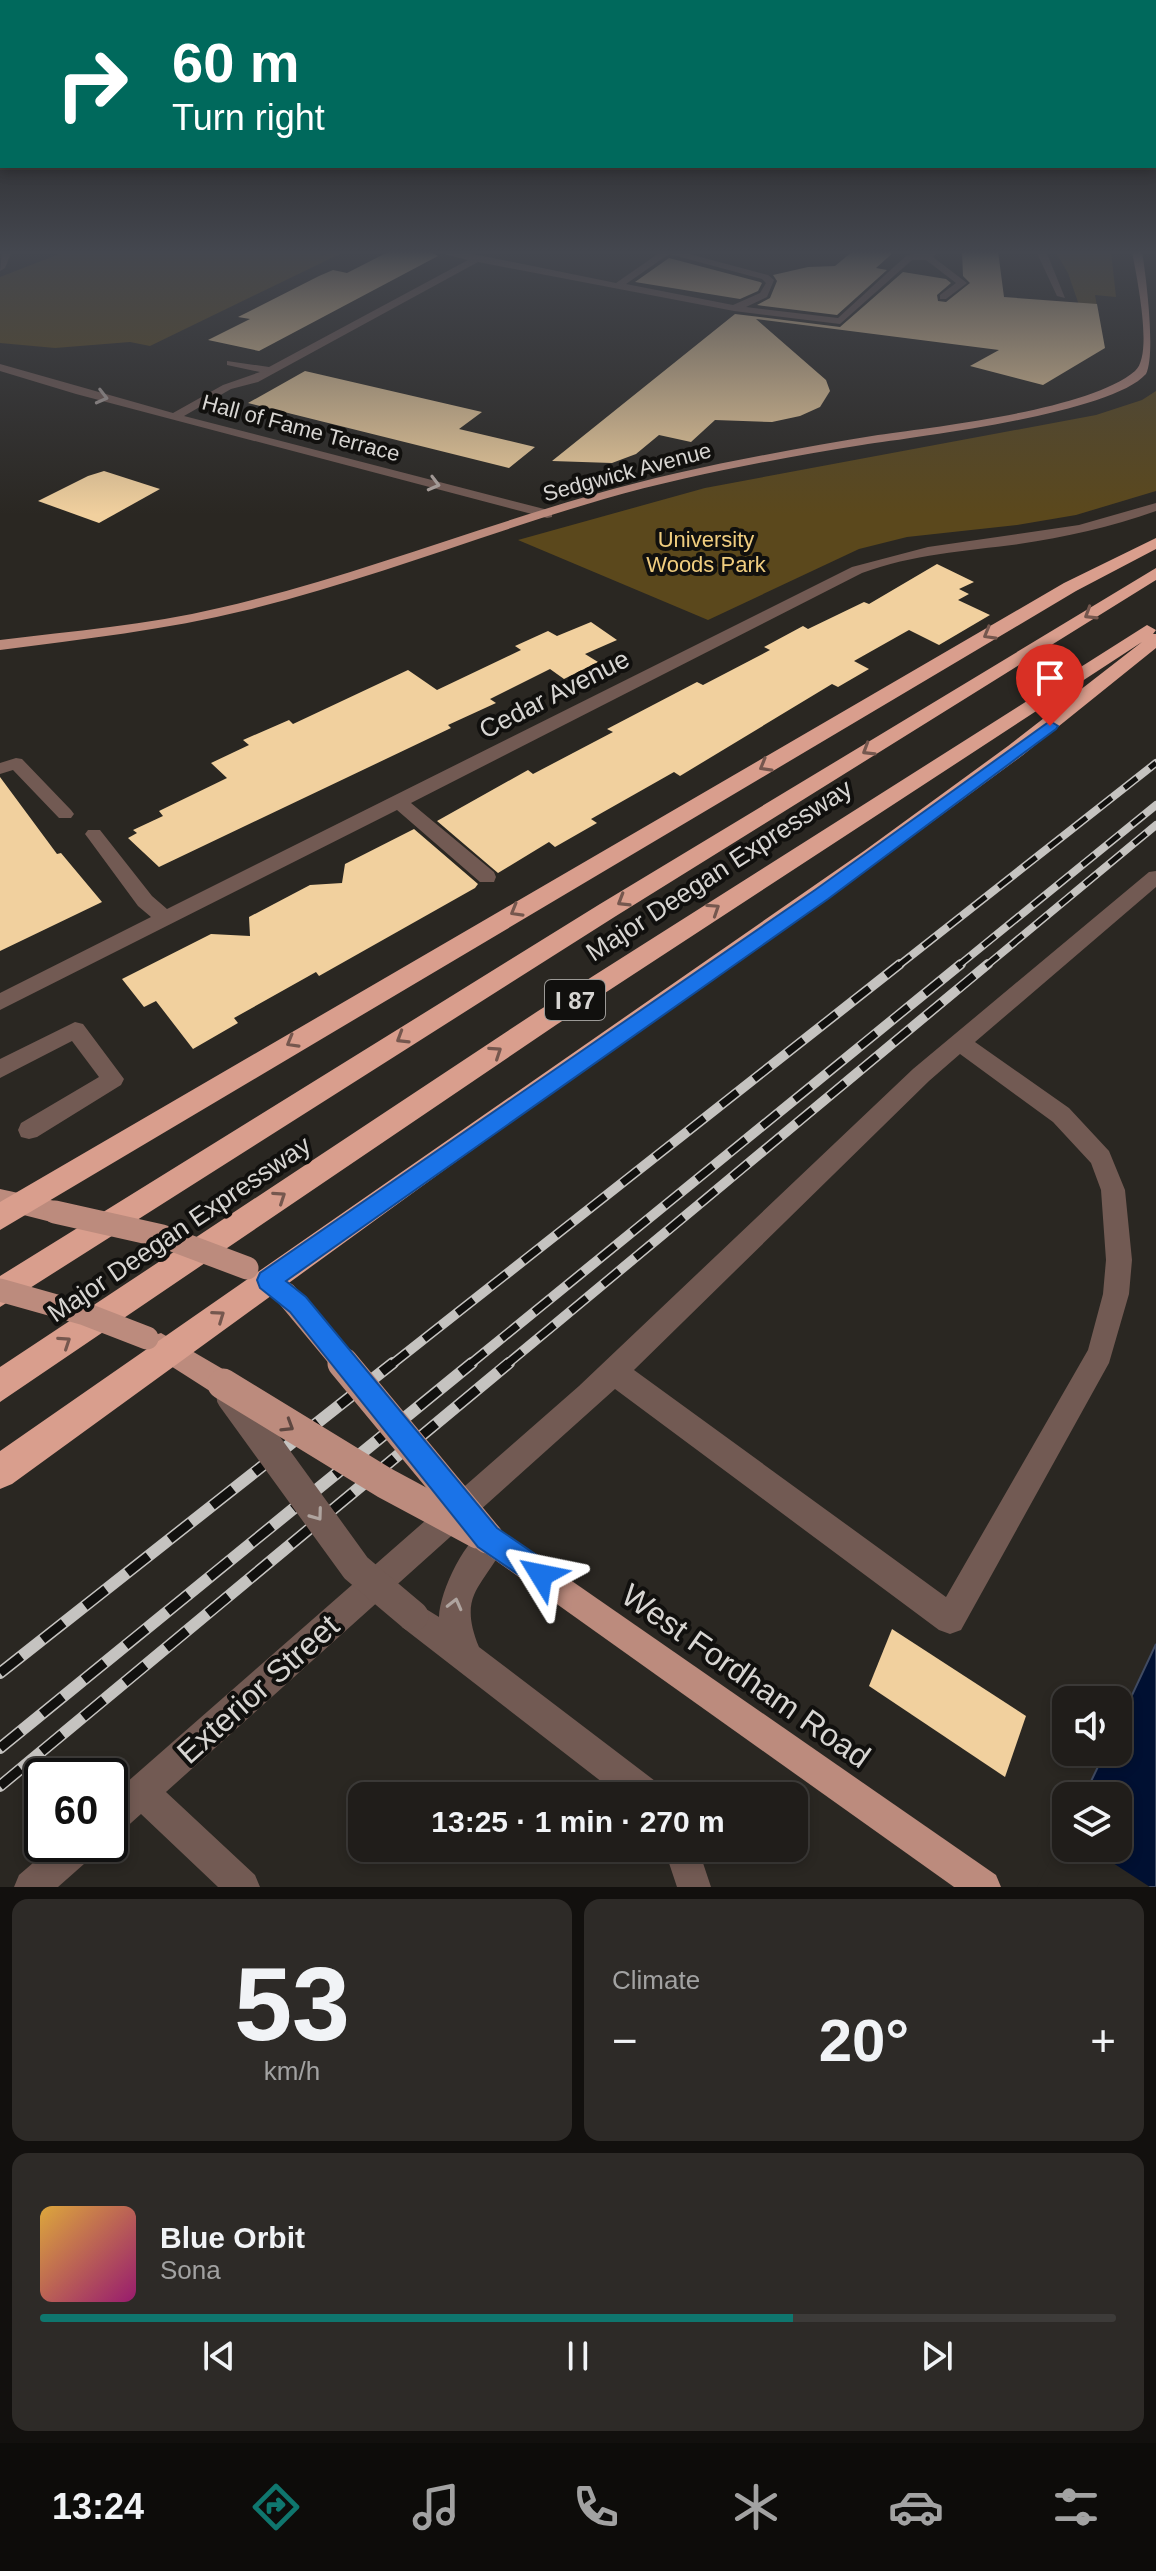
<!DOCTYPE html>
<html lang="en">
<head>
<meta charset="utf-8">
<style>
	:root { --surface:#201d1a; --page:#2d2a27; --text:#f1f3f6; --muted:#a2a2a2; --line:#3d3b39; --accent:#0f766e }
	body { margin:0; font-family:Arial,sans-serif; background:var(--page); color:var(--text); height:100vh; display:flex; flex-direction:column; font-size:30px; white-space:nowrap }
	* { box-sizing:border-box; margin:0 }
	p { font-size:26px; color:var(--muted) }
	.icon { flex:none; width:44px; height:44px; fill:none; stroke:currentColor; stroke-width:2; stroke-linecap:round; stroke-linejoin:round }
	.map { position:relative; height:1887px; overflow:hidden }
	.side { display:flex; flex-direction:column; gap:12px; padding:12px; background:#12100e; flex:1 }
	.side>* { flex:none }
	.top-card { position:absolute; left:0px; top:0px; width:1156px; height:168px; box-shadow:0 4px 12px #0003,0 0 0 2px var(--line); background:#00695c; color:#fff; overflow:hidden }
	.fabs { position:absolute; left:1052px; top:1686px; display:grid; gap:16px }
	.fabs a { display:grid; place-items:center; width:80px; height:80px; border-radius:16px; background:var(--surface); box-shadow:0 4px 12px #0003,0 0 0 2px var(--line); font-size:40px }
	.speed { position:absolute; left:24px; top:1758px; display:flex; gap:16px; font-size:40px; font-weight:700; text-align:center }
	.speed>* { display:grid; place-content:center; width:104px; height:104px; border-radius:50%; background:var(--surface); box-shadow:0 4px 12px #0003,0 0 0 2px var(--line); line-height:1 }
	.speed .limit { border:4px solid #111; border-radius:12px; background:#fff; color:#111 }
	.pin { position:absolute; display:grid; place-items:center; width:68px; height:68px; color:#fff; margin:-82px -34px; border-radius:50% 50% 50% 0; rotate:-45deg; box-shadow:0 0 8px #0007 }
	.pin .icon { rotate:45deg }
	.me { position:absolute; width:88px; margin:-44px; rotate:305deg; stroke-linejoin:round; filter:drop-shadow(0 0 6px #0008) }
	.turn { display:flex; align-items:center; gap:28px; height:168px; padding:0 40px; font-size:36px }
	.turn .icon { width:104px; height:104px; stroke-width:2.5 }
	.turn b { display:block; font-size:56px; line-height:68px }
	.big { font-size:60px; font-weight:700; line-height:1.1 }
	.side .card { flex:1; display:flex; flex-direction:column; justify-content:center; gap:12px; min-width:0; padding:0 28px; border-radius:16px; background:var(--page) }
	.side .dial { align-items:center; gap:0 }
	.dial b { font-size:104px; line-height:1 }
	.song { display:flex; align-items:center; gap:24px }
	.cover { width:96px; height:96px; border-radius:12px; background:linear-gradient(135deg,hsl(40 70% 55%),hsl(320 70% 35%)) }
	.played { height:8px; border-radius:4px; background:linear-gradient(90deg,var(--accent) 70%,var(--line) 70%) }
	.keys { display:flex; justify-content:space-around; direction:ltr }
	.heat { display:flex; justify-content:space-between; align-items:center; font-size:44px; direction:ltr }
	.side .tiles { flex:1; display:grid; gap:12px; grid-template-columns:1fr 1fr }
	.card:last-child { grid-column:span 2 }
	.trip { position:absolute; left:348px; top:1782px; width:460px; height:80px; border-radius:16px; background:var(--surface); box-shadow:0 4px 12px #0003,0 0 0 2px var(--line); font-weight:700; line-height:80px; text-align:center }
	.tabs { display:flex; height:128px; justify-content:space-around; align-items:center; background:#0d0c0a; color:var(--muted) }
	.tabs .icon { width:56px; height:56px }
	.tabs .current { color:var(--accent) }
	.tabs b { font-size:36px; color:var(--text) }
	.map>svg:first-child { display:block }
</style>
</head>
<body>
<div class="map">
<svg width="1156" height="1887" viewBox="0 0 1156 1887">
	<rect width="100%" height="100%" fill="#2a2722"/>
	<g fill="#5b481c">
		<path d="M67,251h251l3,4 25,-4 -196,95 -20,-4 -75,6 -55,-5v-66z"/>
		<path d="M1055,251h56l5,46 -21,-2 2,11 -18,-1 -11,-32z"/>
		<path d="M1156,391v100l-80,24 -59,10 -110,12 -48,12 -151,71 -190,-80 187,-52 391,-73 46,-15z"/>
	</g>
	<path fill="#001032" stroke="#404b62" stroke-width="2" d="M1156,1644v243h-115l25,-39h52v-52h-34l21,-44h13v-27z"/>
	<path fill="#2a2722" d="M1065,1831l1,17h52l-5,15 37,24h-113z"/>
	<g fill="#f1d09e">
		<path d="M390,251h39l9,5 -179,95 -51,-11 42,-21 -12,-2 81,-41 14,-6 14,3z"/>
		<path d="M853,251h42l-19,17 11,2 -50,45 -80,-10 13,-7 7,-17 -4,-6 35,-8 27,-1z"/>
		<path d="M962,251h36l6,46 93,7 8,44 -62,37 -73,-19 29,-16 -243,-31 70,61 4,11 -10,16 -20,9 -28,6 -57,-2 -24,22 -32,-7 -23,19 -24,9 -60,-2 183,-147 105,13 63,-55 43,7 5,4 -14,12 1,6 8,1 24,-19 -7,-7z"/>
		<path d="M669,258l91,24 2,1 -4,8 -18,8 -105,-17z"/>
		<path d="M305,371l177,41 -23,17 76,18 -26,21 -261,-65z"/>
		<path d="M104,471l56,18 -61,34 -61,-22 50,-25z"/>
		<path d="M937,564l37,18 -15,7 10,5 -11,6 32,15 -51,30 -30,-15 -55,31 15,8 -31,18 -6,-3 -152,92 -6,-4 -83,47 6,4 -42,24 -6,-5 -51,31 -61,-52 91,-51 5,4 80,-42 -6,-3 90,-47 6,3 67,-35 -6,-3 39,-21 5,3 56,-27 5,2z"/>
		<path d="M591,622l26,18 -32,14 13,8 -34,17 -14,-10 -60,30 6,4 -48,22 3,3 -292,139 -31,-29 9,-5 -4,-3 30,-14 -4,-5 68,-33 -16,-15 38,-18 -6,-5 46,-20 4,4 115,-54 29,20 84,-40 -6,-4 33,-15 9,5z"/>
		<path d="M0,777l57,77 4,-1 41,49 -102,49z"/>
		<path d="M414,829l64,55 -3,4 -156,88 -3,-4 -82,46 4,5 -45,26 -37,-48 -12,6 -22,-28 89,-45 39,2 -1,-19 61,-32 32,-2 3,-19z"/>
		<path d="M892,1629l134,87 -21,61 -136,-91z"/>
	</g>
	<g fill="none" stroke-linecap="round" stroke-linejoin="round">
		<g fill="#725a53" fill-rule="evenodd">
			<path d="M2,251h10l-7,17 -5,3z"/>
			<path d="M432,251l46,4 138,28 46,-32h16l90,24 6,5 -7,17 -21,10 92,11 69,-63 32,-4 -6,6 34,26 -21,16h-6v-4l16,-12 -30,-23h-14l-72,64 -106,-13 -256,-49 -220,120 -27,7 -47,27 368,95v6l-5,1 -471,-124 -76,-23v-7l173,49 50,-28 37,-13 -33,-7v-4l42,6 199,-107zM669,254l93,25 4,4 -6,10 -27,12 -107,-21z"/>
			<path d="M1036,251h10l19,47 -8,-2z"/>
			<path d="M1156,503v8c-45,16 -91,26 -137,33 -54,7 -106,10 -157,29l-451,230 83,69 2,5 -2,5h-14l-83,-72 -397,200v-17l151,-76 -13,-11 -50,-68 -3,-4 3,-4h12l52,66 15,13 685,-342 76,-20 151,-22z"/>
			<path d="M16,758l6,1 49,51 3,4 -3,4h-12l-46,-48 -13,4v-11z"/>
			<path d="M1156,871v16l-181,155 94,66 40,43 16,39 7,70 -3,34 -20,69 -148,267 -11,4 -11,-4 -324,-241 -449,403 89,83 5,12h-42l-77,-73 -19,17 -12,5v-39l469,-411 334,-317 236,-197zM960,1054l93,68 38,41 10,27 5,70 -3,34 -15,56 -142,247 -312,-227 295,-289z"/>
			<path d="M75,1022l8,2 41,55 -3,6 -84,52 -8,2 -8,-2 -3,-7 3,-7 78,-46 -27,-36 -72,37v-19z"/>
			<path d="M491,1525l10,5 5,10c-20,47 -50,51 -27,107l180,137 5,12h-44l-218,-169 -4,-11 4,-11 11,-4 26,16c1,-27 27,-81 52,-92z"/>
			<path d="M55,1844h43l-5,12 -35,31h-44l5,-12z"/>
			<path d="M664,1848h34l13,39h-34z"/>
		</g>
		<g fill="#bc8b7d" fill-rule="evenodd">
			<path d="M1132,251h10c4,25 14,103 4,123 -36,40 -226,62 -284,71 -86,14 -174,30 -258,54 -120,35 -236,81 -357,111 -81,20 -164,29 -247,40v-10c73,-9 147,-15 219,-32 126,-29 248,-77 373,-113 93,-27 190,-44 286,-60 62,-9 211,-25 257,-64 19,-16 1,-96 -3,-120z"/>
			<path d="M0,1189l55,12 9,4 3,7 -3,7 -9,4 -55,-14z"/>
			<path d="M161,1333l72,42 3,9 -3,9 -10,4 -10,-4 -61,-39 -4,-9 4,-9z"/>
			<path d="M488,1523l508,352 5,12h-47l-476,-339 -5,-10 5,-10z"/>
		</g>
		<g fill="#d99e8d" fill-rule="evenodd">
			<path d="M1156,538v11l-80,42 -1076,639v-28l1064,-619z"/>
			<path d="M1156,568v12l-540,336 -616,391v-31l600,-372z"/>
			<path d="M1147,625l9,5 -3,4h3v14l-133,107 -144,106 -436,310 -431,313 -12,5v-38l864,-600 144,-105 134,-104 -586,383 -556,377v-35l538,-356z"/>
		</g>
		<defs>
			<g id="rail-far2">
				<path d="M898,966l258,-203"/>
				<path d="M958,966l198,-161"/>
				<path d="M986,966l170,-141"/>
			</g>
			<g id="rail-far1">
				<path d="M391,1365l509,-401"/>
				<path d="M469,1365l492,-401"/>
				<path d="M506,1365l482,-401"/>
			</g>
			<g id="rail">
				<path d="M0,1673l393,-310"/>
				<path d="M0,1748l472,-385"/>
				<path d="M0,1786l509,-423"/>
			</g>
		</defs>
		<use href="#rail-far2" stroke="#c5c3c0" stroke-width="8"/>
		<use href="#rail-far1" stroke="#c5c3c0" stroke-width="10"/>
		<use href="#rail" stroke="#c5c3c0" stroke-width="12"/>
		<use href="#rail-far2" stroke="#11100e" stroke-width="5" stroke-dasharray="16" stroke-linecap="butt"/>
		<use href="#rail-far1" stroke="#11100e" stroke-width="7" stroke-dasharray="21" stroke-linecap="butt"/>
		<use href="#rail" stroke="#11100e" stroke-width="9" stroke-dasharray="27" stroke-linecap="butt"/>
		<path stroke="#725a53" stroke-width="31" d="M232,1397l124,171 57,48"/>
		<g stroke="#bc8b7d" stroke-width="23">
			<path d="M55,1212l107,24 85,32"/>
			<path d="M0,1290l85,24 62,24"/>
			<path d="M286,1294l59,71"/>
		</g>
		<g stroke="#bc8b7d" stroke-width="31">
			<path d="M343,1363l145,175"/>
			<path d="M223,1384l162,99 93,50"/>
		</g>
	</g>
	<defs><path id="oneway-chevron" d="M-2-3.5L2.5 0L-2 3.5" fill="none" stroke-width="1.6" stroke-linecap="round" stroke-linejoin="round" transform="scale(2)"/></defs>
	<g stroke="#afa49f">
		<use href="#oneway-chevron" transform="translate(102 397) rotate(14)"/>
		<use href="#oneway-chevron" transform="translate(434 484) rotate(15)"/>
		<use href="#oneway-chevron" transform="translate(317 1515) rotate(54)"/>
		<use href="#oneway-chevron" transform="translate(455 1604) rotate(-76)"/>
	</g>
	<g stroke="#75574e">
		<use href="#oneway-chevron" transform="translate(1090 614) rotate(148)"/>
		<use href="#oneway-chevron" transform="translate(989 634) rotate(150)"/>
		<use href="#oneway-chevron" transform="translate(868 750) rotate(148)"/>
		<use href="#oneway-chevron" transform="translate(765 766) rotate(150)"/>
		<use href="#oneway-chevron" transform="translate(623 901) rotate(149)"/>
		<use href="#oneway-chevron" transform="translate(714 909) rotate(-33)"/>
		<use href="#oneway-chevron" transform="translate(516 911) rotate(150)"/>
		<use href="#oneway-chevron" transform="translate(402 1038) rotate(148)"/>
		<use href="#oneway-chevron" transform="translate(292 1042) rotate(150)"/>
		<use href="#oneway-chevron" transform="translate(496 1052) rotate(-34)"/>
		<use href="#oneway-chevron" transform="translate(280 1197) rotate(-34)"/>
		<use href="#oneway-chevron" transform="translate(219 1316) rotate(-35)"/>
		<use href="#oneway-chevron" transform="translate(65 1342) rotate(-34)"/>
	</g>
	<use stroke="#5e4740" href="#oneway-chevron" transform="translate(288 1426) rotate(32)"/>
	<linearGradient id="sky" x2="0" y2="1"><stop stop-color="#171513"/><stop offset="0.49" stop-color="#44474f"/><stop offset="1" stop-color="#44474f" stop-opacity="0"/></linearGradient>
	<rect width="1156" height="515" fill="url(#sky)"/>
	<path fill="#1a73e8" stroke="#114b97" stroke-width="2" d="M1050,721l8,5 -2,3 -228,170 -542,382 20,16 191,231 54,37 4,10 -4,9 -10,4 -9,-4 -54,-37 -188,-235 -30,-24 -3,-8 3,-7 555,-383z"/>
	<g text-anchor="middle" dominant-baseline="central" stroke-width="8" stroke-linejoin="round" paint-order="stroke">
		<g font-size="22" fill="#d7d5d2" stroke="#11100e">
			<text transform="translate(301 428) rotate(15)">Hall of Fame Terrace</text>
			<text transform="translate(627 472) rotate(-15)">Sedgwick Avenue</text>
		</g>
		<g font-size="22" fill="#f0cd7f" stroke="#11100e">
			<text x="706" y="539">University<tspan x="706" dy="25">Woods Park</tspan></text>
		</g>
		<rect fill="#11100e" stroke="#9c9a97" stroke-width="2" x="545" y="980" width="60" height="40" rx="6"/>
		<g font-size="24" font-weight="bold" fill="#d7d5d2">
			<text x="575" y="1000">I 87</text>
		</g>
		<g font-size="26" fill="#d7d5d2" stroke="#11100e">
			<text transform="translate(554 694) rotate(-27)">Cedar Avenue</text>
			<text transform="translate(719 870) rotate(-33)">Major Deegan Expressway</text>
			<text transform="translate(179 1229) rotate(-34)">Major Deegan Expressway</text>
		</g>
		<g font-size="32" fill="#d7d5d2" stroke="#11100e">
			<text transform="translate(746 1676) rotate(35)">West Fordham Road</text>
			<text transform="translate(258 1689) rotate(-42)">Exterior Street</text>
		</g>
	</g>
</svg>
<div class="fabs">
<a><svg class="icon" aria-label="sound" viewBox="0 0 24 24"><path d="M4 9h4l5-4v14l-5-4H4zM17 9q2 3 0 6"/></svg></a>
<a><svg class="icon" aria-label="layers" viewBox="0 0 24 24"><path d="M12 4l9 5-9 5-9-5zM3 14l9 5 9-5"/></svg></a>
</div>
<div class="speed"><div class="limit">60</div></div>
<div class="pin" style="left:1050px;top:726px;background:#d93025"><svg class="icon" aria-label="arrive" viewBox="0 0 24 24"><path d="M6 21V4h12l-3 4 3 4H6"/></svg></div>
<svg class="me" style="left:541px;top:1575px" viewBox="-20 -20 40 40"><path d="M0-17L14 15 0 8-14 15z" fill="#1a73e8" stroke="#fff" stroke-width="4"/></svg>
<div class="trip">13:25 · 1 min · 270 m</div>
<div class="top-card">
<div class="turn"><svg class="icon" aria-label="right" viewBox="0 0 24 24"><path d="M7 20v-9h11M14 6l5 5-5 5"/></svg><div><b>60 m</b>Turn right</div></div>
</div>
</div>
<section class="side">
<div class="tiles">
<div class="card dial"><b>53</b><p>km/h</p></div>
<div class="card"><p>Climate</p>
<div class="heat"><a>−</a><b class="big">20°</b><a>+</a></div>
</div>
<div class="card">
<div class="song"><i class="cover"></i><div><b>Blue Orbit</b><p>Sona</p></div></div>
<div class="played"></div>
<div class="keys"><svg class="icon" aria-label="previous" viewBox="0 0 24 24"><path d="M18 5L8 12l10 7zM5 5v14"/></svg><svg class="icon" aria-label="pause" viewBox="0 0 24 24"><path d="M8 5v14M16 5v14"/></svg><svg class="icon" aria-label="next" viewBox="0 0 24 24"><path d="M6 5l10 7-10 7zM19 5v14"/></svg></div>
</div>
</div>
</section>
<nav class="tabs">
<b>13:24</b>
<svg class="icon current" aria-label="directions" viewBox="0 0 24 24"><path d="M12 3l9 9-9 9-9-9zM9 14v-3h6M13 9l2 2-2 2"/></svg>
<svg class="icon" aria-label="music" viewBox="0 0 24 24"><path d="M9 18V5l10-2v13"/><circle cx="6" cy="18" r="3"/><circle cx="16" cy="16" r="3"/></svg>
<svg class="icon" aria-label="phone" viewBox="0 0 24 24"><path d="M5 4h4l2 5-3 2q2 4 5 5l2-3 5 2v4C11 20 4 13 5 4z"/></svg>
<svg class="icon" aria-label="climate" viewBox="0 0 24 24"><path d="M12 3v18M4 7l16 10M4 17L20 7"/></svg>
<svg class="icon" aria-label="car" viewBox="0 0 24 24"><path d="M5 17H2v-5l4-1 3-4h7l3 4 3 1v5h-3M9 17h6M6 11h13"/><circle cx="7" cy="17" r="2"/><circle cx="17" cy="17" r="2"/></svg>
<svg class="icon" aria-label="filters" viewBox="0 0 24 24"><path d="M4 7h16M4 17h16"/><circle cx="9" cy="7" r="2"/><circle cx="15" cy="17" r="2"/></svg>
</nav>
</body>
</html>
